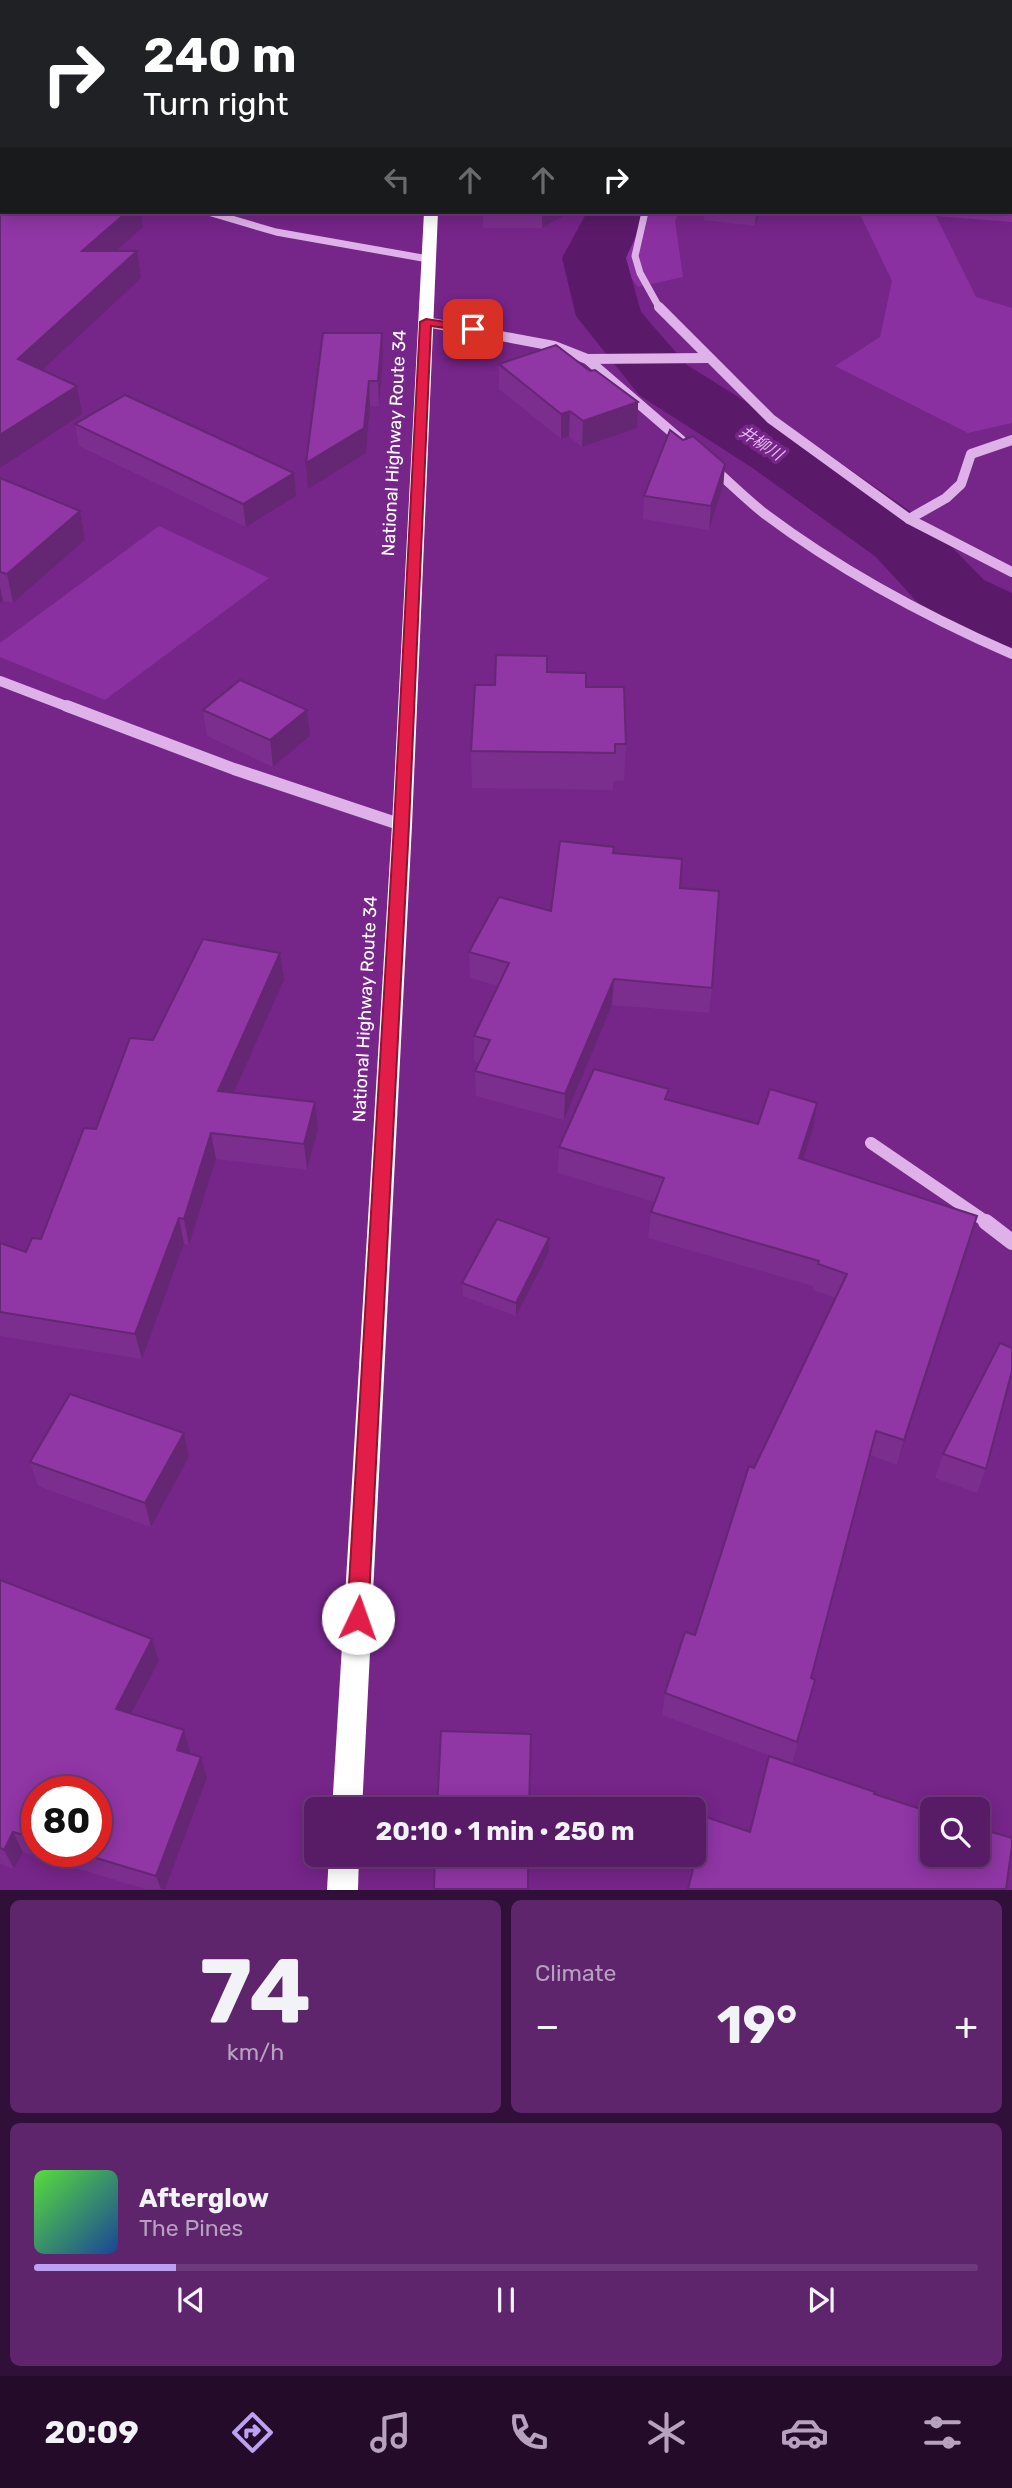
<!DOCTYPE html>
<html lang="en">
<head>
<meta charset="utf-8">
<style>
	:root { --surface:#581c67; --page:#5e256d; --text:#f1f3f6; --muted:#b7a1c0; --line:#6d3a7b; --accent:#bca0f2 }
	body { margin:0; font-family:Rubik,"Noto Sans JP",sans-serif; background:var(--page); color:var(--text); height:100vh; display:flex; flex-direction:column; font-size:26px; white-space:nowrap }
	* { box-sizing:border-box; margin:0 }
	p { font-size:23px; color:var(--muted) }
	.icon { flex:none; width:38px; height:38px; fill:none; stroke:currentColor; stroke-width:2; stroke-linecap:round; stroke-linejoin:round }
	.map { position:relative; height:1890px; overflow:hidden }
	.drawer { display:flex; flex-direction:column; gap:10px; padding:10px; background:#300f39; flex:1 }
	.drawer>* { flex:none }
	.top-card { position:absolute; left:0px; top:0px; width:1013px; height:214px; box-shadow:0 4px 18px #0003,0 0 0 2px var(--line); background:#202124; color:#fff; overflow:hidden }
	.fabs { position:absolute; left:920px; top:1797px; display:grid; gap:14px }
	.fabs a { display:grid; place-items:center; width:70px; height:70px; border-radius:10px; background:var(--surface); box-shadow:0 4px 18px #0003,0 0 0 2px var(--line); font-size:35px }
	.speed { position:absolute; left:21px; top:1776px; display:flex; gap:14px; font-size:35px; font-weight:700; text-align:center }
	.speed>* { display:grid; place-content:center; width:91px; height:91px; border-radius:50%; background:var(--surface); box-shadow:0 4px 18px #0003,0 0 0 2px var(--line); line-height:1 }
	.speed .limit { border:10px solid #d22; background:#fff; color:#111 }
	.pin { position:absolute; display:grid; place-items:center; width:60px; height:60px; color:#fff; margin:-30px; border-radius:14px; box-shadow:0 4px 10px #0006 }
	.me { position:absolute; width:77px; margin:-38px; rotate:3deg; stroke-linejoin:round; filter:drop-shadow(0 0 5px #0008) }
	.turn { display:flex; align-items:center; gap:24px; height:147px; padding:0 28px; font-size:32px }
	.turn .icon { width:91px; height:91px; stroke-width:2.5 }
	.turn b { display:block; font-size:49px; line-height:60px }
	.lanes { display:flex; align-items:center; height:66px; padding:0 28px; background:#0003; justify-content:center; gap:35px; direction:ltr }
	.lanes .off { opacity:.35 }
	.big { font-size:52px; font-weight:700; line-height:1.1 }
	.drawer .tile { flex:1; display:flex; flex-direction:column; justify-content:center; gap:10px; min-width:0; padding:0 24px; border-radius:10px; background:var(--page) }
	.drawer .dial { align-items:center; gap:0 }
	.dial b { font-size:91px; line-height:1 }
	.song { display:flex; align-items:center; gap:21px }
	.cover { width:84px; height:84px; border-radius:10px; background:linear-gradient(135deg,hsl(110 70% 55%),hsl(220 70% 35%)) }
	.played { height:7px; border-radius:4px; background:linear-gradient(90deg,var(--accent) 15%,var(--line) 15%) }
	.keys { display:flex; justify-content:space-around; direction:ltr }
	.heat { display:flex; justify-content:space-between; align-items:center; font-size:38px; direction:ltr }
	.drawer .tiles { flex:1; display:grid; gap:10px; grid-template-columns:1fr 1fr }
	.tile:last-child { grid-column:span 2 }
	.trip { position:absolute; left:304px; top:1797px; width:402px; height:70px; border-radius:10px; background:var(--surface); box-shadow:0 4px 18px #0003,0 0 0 2px var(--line); font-weight:700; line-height:70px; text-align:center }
	.tabs { display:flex; height:112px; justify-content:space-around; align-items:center; background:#230b29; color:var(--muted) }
	.tabs .icon { width:49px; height:49px }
	.tabs .current { color:var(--accent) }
	.tabs b { font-size:32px; color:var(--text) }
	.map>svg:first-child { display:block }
</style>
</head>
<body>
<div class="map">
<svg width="1012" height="1890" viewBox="0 0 1012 1890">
	<rect width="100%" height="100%" fill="#762589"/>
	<g fill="#8a30a0">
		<path d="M1012,194v28l-76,-6 40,81 36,11v115l-44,10 -133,-67 45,-29 12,-56 -33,-69h153z"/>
		<path d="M639,212h40l-4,9 8,56 -45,10 -21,-27z"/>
		<path d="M159,526l110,52 -164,122 -105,-43v-14z"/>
	</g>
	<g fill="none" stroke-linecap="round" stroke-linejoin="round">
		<g fill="#5b1a69" fill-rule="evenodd">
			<path d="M503,0h50l1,2h-51z"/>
			<path d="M587,212h60l-21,46 15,54 46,53 119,74 124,86 54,55 28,13v54l-29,-7 -55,-26 -52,-57 -122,-88 -115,-74 -63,-79 -14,-58z"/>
		</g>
		<g stroke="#deb2e9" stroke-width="7">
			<path d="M208,212l68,20 152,27"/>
			<path d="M645,212l-10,44 5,17 20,36"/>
		</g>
		<g stroke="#deb2e9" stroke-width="10">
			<path d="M659,307l112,112 138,100 103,53"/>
			<path d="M426,322l128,24 33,13 94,81"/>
			<path d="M587,359l122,-1"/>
			<path d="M713,468c17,15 34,32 52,46 76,57 160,102 247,140"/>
			<path d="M909,519l37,-21 15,-14 10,-30 41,-14"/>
			<path d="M0,681l71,27"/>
		</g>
		<g stroke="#deb2e9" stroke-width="12">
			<path d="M67,706l167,63 168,56"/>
			<path d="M871,1143l117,80"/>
		</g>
		<path stroke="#deb2e9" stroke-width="16" d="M986,1222l26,20"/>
		<g fill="#fff" fill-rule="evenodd">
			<rect x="438" y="0" width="12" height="2"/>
			<path d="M424,212h14l-26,613 -50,985h-30l60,-985z"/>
			<path d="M329,1855h30l-1,35h-31z"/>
		</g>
	</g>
	<g fill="#7c2e8e" fill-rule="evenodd">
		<path d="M0,0l2,2v55h-2z"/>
		<path d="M483,212h88l-29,16h-59z"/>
		<path d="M705,212h56l-6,14 -51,-6z"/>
		<path d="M382,333l1,25 -4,48h-9l-4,47 -58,36z"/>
		<path d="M499,364l91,7 48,31 -1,26 -55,19 -13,-11 -8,3 -62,-50z"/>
		<path d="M75,424l219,49 2,23 -50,31 -167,-81z"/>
		<path d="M683,440l42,24 -2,23 -14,43 -66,-11 1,-23z"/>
		<path d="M0,478l85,62 -72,63 -10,-2 -3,2z"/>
		<path d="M547,672l39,15 40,57 -2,37h-11v9l-141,-2 -1,-37 24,-66z"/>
		<path d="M203,710l107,26 -37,31 -66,-31z"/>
		<path d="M614,853l66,35 32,100 -3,25 -97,-8 -48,115 -88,-24 -1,-25 4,-8 -5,-2v-25l24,-50 -28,-8 -1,-26 82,-41z"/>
		<path d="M280,953l4,27 -50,113 81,9 3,27 -11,41 -91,-11 -27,86 -5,-1 -42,115 -142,-23v-93l26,9 15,-13 55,-110 57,-89z"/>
		<path d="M669,1089l-1,11 90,24 55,5 -10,30 166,83 -72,223 -27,-10 -59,223 4,2 -23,84 -130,-49 3,-22 30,-58 59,-167 82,-170 -23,-8v-4l-165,-48 3,-26 4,-10 -97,-29 1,-26z"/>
		<path d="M549,1252l-33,64 -53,-20 -1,-13z"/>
		<path d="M184,1433l5,24 -38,70 -113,-41 -8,-24z"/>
		<path d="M943,1454l43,15 -9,24 -42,-15z"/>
		<path d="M0,1580l152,59 7,22 -27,53 52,16 6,21 -1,3 12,3 6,21 -42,111h-20l-122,-37 -9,17 -14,-5zM37,1792l59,60h-59z"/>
	</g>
	<g fill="#652674">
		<path d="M135,0h53l-3,2h-53z"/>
		<path d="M127,212h14l2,15 -57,51 -4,-27z"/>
		<path d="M542,212h29l-29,16z"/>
		<path d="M756,212h5l-6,14z"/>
		<path d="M137,251l4,27 -117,109 -6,-28z"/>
		<path d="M382,333l1,25 -4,48 -1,-25z"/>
		<path d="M369,381l1,25 -4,47 -58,36 -2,-26z"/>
		<path d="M77,386l5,28 -82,54v-33z"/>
		<path d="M638,402l-1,26 -55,19 1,-26z"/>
		<path d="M570,411l-1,25 -8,3v-25z"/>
		<path d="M725,464l-2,23 -14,43 2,-24z"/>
		<path d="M294,473l2,23 -50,31 -3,-23z"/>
		<path d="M80,511l5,29 -72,63 -6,-29z"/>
		<path d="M0,587l3,14 -3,2z"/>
		<path d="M307,710l3,26 -37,31 -3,-27z"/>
		<path d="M280,953l4,27 -61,137 -5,-26z"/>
		<path d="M614,979l-2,26 -48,115 1,-26z"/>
		<path d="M315,1102l3,27 -11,41 -3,-26z"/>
		<path d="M817,1103l-4,26 -18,55 4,-26z"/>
		<path d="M211,1133l5,26 -27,86 -5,-26z"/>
		<path d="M977,1216l-8,26 -72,223 7,-25z"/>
		<path d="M179,1218l5,26 -42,115 -7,-25z"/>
		<path d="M549,1238v14l-33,64v-13z"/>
		<path d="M184,1433l5,24 -38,70 -6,-24z"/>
		<path d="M152,1639l7,22 -36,69 -7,-21z"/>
		<path d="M184,1730l6,21 -7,20 -6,-21z"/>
		<path d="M201,1757l6,21 -42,111h-4l-5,-13z"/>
		<path d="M13,1832l10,20 -9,17 -10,-19z"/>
	</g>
	<g fill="#9036a5" stroke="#652674" stroke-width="2">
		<path d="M0,0h135l-3,2h-130v24h-2z"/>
		<path d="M639,0h373v65v-63h-375z"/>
		<path d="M0,172h2v40h125l-45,39h55l-119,108 59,27 -77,49z"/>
		<path d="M323,333h59l-4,48h-9l-5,47 -58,35z"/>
		<path d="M556,345l34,26 5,-1 43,32 -55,19 -13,-10 -9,3 -62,-50z"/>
		<path d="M125,395l169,78 -51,31 -168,-80z"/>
		<path d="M670,430l13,10 10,-4 32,28 -14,42 -67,-10z"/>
		<path d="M0,478l80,33 -73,63 -7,-2z"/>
		<path d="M496,655l51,1v16l39,1v14h38l2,57h-11v9l-144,-2 4,-66h20z"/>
		<path d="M240,680l67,30 -37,30 -67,-30z"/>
		<path d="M560,841l54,6 -1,6 69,6 -2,29 39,3 -7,97 -98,-9 -49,115 -90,-23 15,-31 -16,-4 35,-73 -40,-11 30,-55 52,14z"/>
		<path d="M203,939l77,14 -62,138 97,11 -11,42 -93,-11 -27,86 -5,-1 -44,116 -135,-22v-69l26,9 6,-14 9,1 43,-111 12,1 34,-91 23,2z"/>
		<path d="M594,1069l75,20 -4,10 93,25 12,-35 47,14 -18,55 178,58 -73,224 -28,-9 -65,247 4,2 -18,62 -132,-49 20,-61 10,3 54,-169 5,2 93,-194 -29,-10 1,-3 -168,-49 13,-34 -105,-31z"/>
		<path d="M497,1219l52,19 -33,65 -54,-20z"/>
		<path d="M1000,1343l12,5v23l-26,98 -43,-15z"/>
		<path d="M70,1394l114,39 -39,70 -115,-41z"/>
		<path d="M0,1580l152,59 -36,70 68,21 -7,20 24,7 -45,119 -80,-24h20v-60h-59v47l-24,-7 -9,18 -4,-2z"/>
		<path d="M441,1731l90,3 -2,76h-92z"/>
		<path d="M769,1756l106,36 -1,2 59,19v42h45v-27l34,10v8l-6,43h-318l18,-72 44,15z"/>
		<path d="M435,1855h93v34h-94z"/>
	</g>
	<path fill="#e11d48" stroke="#92132f" stroke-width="2" d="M426,319l47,7 6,3 -6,3 -42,-6 -22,499 -41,793 -3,7 -7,3 -8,-3 -3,-7 47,-793 26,-503z"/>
	<g text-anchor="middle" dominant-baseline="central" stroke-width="7" stroke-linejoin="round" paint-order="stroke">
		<g font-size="16" font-style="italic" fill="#e6bdf0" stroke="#762589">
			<text transform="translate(761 443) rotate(33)">井柳川</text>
		</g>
		<g font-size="18" fill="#fff" stroke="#762589">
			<text transform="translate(394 443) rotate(-87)">National Highway Route 34</text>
			<text transform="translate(365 1009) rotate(-87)">National Highway Route 34</text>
		</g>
	</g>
</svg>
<div class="fabs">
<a><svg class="icon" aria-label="search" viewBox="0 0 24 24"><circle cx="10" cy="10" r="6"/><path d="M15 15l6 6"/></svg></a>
</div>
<div class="speed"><div class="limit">80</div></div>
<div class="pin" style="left:473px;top:329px;background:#d93025"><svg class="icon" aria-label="arrive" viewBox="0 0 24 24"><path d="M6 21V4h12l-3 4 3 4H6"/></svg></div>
<svg class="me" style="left:358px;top:1618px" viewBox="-20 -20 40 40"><circle r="19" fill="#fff"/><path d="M0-13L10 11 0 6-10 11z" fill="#e11d48"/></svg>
<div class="trip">20:10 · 1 min · 250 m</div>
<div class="top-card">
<div class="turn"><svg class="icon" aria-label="right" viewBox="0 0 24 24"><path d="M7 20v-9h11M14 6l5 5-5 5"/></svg><div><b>240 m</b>Turn right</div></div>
<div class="lanes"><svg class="icon off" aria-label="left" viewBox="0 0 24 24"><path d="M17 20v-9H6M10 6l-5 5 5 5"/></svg><svg class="icon off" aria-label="ahead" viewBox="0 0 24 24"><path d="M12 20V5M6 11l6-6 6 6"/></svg><svg class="icon off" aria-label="ahead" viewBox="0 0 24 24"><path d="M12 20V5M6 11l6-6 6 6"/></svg><svg class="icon" aria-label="right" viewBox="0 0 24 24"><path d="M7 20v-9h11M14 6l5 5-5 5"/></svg></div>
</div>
</div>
<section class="drawer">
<div class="tiles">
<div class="tile dial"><b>74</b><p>km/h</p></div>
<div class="tile"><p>Climate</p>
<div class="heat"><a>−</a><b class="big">19°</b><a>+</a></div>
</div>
<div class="tile">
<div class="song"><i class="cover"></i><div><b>Afterglow</b><p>The Pines</p></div></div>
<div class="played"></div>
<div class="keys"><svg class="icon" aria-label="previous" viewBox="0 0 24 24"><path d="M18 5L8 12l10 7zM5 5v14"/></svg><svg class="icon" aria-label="pause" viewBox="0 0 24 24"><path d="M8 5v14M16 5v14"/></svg><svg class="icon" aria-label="next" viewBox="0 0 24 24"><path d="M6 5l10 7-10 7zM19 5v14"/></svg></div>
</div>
</div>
</section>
<nav class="tabs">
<b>20:09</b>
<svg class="icon current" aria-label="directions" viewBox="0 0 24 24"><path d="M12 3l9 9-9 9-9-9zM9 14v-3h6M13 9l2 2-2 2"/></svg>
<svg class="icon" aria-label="music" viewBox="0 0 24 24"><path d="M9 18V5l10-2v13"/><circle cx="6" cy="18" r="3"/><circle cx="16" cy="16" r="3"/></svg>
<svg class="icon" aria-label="phone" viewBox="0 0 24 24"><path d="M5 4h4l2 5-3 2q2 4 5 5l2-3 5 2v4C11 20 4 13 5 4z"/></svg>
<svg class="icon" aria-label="climate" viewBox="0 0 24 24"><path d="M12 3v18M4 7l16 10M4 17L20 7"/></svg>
<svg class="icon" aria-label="car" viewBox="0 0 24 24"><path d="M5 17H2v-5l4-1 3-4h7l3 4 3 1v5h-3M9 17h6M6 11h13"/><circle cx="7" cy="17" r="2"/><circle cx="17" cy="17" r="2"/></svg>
<svg class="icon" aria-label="filters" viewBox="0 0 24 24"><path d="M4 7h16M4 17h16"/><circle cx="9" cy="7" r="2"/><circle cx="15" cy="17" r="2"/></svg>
</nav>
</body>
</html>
